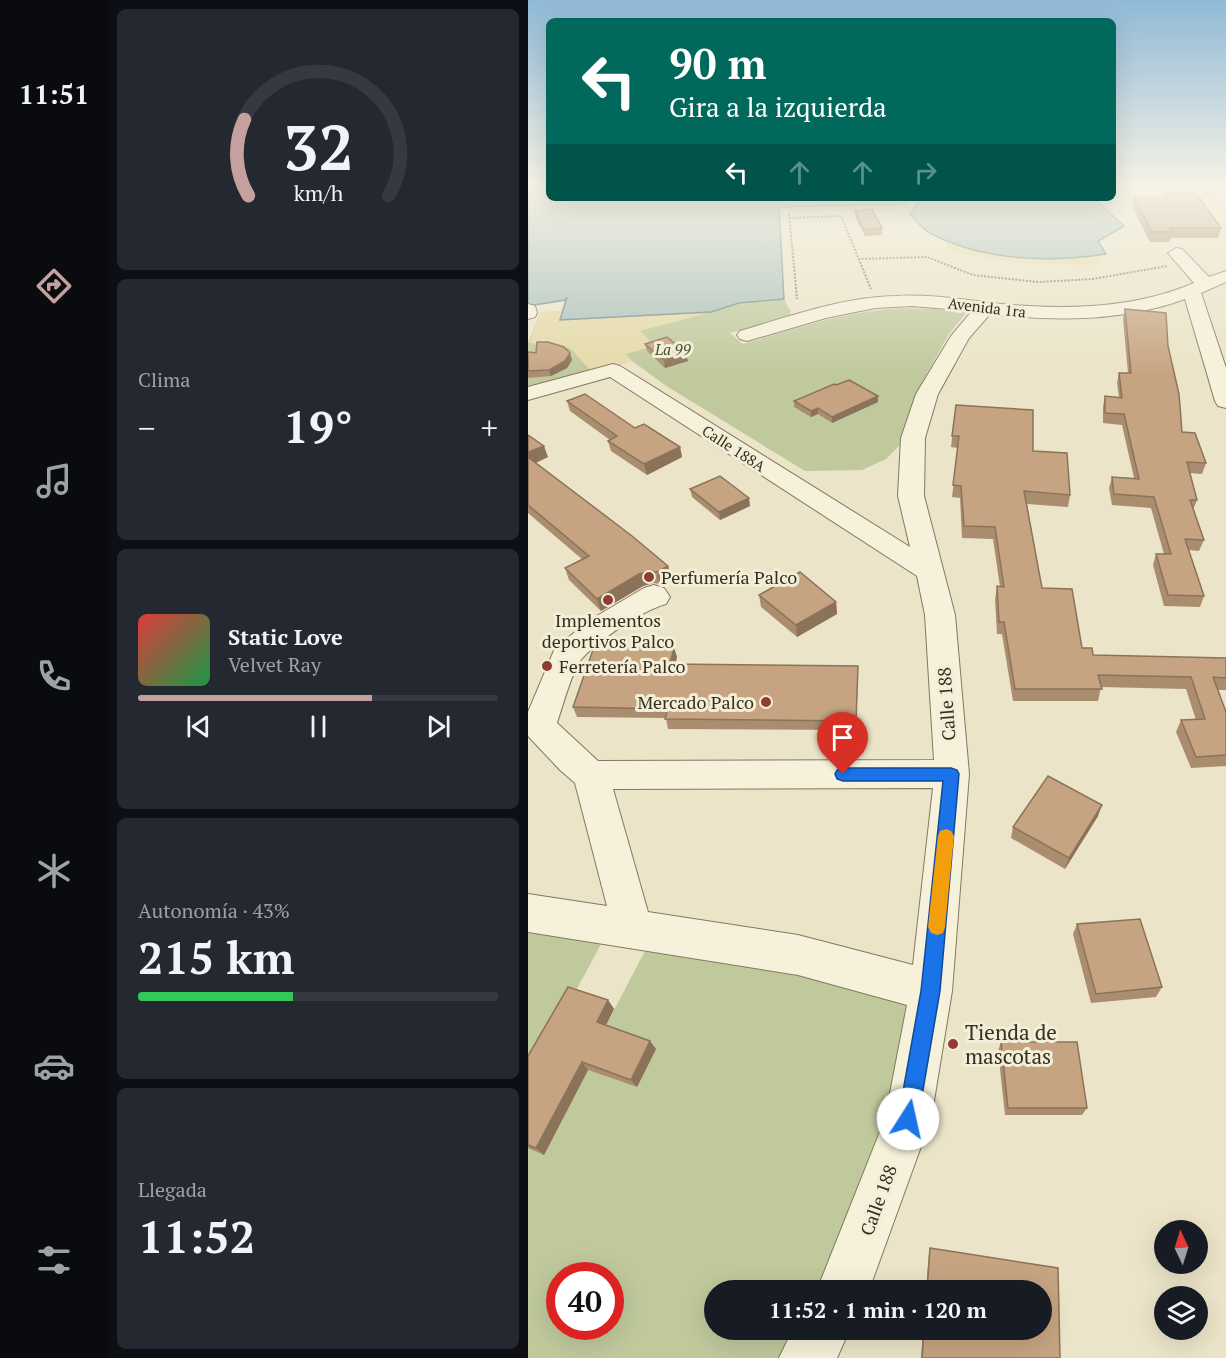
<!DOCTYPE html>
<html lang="es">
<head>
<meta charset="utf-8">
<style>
	:root { --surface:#171b24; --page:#242831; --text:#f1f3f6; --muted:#9ea1a6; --line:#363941; --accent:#c5a09e }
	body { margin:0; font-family:"PT Serif",serif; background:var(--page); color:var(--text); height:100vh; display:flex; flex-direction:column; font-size:22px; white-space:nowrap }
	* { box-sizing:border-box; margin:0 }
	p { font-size:20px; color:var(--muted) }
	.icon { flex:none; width:33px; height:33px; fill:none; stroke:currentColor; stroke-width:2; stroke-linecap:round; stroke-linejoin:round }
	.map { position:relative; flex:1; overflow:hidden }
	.details { display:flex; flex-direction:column; gap:9px; padding:9px; background:#0d0f14; width:420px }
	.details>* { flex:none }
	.hud { position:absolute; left:18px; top:18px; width:570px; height:183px; border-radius:9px; box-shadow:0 6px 24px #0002; background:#00695c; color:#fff; overflow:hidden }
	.needle { width:39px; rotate:356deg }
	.controls { position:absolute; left:626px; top:1220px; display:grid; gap:12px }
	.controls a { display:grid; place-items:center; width:54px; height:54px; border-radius:50%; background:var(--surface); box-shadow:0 6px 24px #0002; font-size:30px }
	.speed { position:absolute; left:18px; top:1262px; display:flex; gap:12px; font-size:30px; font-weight:700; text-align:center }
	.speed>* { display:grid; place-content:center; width:78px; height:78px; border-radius:50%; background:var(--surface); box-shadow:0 6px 24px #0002; line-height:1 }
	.speed .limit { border:9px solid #d22; background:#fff; color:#111 }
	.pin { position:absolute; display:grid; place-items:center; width:51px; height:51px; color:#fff; margin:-62px -26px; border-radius:50% 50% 50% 0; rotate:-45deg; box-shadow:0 0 6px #0007 }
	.pin .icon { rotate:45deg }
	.me { position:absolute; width:66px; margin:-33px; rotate:10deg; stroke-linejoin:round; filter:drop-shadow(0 0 4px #0008) }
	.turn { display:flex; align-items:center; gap:21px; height:126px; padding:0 24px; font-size:27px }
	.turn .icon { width:78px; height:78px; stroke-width:2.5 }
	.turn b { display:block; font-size:42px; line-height:51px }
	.lanes { display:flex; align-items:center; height:57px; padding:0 24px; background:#0003; justify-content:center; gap:30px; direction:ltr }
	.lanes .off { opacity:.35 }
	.big { font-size:45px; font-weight:600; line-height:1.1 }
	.details .card { flex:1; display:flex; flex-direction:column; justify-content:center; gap:9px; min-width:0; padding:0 21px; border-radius:9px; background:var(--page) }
	.details .dial { align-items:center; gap:0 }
	.dial svg { height:156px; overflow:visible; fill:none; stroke:var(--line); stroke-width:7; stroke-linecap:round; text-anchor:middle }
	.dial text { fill:var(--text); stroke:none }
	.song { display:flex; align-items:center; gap:18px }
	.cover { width:72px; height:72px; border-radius:9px; background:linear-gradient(135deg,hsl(0 70% 55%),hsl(140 70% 35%)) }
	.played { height:6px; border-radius:3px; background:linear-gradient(90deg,var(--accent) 65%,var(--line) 65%) }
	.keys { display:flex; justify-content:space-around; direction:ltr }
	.heat { display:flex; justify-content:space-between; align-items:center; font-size:33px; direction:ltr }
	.charge { height:9px; border-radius:4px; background:linear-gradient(90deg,#34c759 43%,var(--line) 0) }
	.trip { position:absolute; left:176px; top:1280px; width:348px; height:60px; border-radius:30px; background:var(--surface); box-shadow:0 6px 24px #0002; font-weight:600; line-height:60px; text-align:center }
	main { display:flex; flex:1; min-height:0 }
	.tabs { display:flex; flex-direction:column; width:108px; justify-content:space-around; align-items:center; background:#090b0e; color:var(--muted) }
	.tabs .icon { width:42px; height:42px }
	.tabs .on { color:var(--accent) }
	.tabs b { font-size:27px; color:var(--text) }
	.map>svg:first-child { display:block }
</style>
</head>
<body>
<main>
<nav class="tabs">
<b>11:51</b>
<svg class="icon on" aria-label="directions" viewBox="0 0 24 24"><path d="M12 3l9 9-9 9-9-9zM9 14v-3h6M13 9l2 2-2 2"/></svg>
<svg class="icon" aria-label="music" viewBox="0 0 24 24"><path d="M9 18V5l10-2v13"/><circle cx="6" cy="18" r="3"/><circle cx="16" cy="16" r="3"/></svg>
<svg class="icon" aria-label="phone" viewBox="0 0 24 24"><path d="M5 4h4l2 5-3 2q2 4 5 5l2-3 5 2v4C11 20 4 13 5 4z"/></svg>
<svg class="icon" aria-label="climate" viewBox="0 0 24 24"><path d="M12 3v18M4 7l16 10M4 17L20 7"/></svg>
<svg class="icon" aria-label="car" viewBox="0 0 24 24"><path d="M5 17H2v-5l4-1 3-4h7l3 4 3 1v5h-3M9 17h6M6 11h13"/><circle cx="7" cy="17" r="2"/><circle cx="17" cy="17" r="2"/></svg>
<svg class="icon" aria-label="filters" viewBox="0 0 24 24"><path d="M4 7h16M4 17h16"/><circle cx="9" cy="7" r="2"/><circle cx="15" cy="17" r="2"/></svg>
</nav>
<section class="details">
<div class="card dial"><svg viewBox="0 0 100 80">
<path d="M14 69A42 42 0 1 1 86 69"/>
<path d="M14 69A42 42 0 0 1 12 30" stroke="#c5a09e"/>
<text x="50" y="56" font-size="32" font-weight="700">32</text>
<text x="50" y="72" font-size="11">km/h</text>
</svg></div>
<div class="card"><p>Clima</p>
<div class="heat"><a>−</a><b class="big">19°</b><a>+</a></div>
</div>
<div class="card">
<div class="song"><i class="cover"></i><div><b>Static Love</b><p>Velvet Ray</p></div></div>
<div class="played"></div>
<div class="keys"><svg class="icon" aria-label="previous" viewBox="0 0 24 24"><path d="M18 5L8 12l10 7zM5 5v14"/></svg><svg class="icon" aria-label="pause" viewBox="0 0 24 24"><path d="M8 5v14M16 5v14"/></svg><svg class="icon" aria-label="next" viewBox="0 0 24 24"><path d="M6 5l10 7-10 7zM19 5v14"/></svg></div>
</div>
<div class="card"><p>Autonomía · 43%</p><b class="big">215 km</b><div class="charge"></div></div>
<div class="card"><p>Llegada</p><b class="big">11:52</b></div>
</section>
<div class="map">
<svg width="698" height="1358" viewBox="0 0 698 1358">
	<rect width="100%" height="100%" fill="#ebe4c8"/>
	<g fill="#bfc99c" fill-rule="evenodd">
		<path d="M256,299l7,13 -2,6 -59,15 13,11c47,-14 95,-30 145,-35 26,-2 52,0 79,3l-18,22 -32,57 -11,48 -20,20 -24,11 -57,1 -137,-84 -36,-26 -104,31v-49l13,-31 22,-1 -3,8 161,-10 18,-6z"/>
		<path d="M0,913l83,13 -83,152z"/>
		<path d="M127,932l276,59 -88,299h-129v39h109l-16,29h-279v-210l60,-78 49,17 18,-38 -52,-18zM32,1275h50v51h-50z"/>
	</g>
	<g fill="#e5daa8">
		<path d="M369,204l-1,7h-110l-1,-5z"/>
		<path d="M417,239l24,9 114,9 19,-3 -2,11c-52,0 -103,-1 -153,-15z"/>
		<path d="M35,311l-3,9 151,-8 -71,19 15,15 -29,8 6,7 -40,11 -22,-24 -41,-5 12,-31z"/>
	</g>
	<g fill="#a9c0bb" stroke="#708d89" stroke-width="1.5">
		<path d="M0,186h21v12h361l-6,6 -125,3 5,92 -45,4 -28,9 -151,8 6,-20 -38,6z"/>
		<path d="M393,198h173l30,28 -26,15 8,13c-56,9 -124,7 -176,-21 -7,-3 -14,-13 -20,-19z"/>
	</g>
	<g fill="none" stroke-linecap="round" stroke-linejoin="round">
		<defs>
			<g id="minor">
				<path d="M648,248l6,1 27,28 17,-6v11l-25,11 25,75v40l-8,-2 -3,-5 -30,-102c-62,23 -131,22 -195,15l-21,24 -31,56 -13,44 -1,58 31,119 14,159 -17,217 -21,128 -62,171h-52l68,-171 22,-114 -109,-30 -270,-43v-38l79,12 -32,-123 -15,-13 -32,-34v-24l27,-64 35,-28 54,-32 10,-3 10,3 6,9 -4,7c-23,6 -71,38 -86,57 -8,11 -18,47 -23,62l41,38 336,-1 -9,-145 -8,-39 -307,-199 -82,23v-13l85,-23 7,2 290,181 -12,-51 3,-58 15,-44 35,-58 21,-25 -60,-5 -37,2 -49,10 -79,23 -7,-2 -3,-4 3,-4c51,-15 103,-34 156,-35 35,-2 70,4 105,8 65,6 132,5 193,-21l-26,-30zM405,788l-20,177 -115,-30 -150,-23 -35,-123z"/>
				<path d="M0,304l7,2 2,7 -2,4 -7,2z"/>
				<path d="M265,1329h57l-13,29h-58z"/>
			</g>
		</defs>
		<use href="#minor" stroke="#86775e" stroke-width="2"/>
		<g stroke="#86775e" stroke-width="2" stroke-dasharray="2 1.5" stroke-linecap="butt">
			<path d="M675,189l7,9"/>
			<path d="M261,214l8,85"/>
			<path d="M261,218l52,-2 30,73"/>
			<path d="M330,259l69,-2 46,18 65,7 55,-3 74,-13"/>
			<path d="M38,299l2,-3"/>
		</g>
		<use href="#minor" fill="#f6f1db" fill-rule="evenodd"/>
	</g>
	<g fill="#aa8d6f">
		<path d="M637,193l56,35 -3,10h-47l-2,4h-19l-18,-35 2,-9h30z"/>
		<path d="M327,211l27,17v7l-17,1 -10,-19z"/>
		<path d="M597,309l43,37 14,86 24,31 -4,11 -12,-1 7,27 -4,10 11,30 -5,11 -10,-1 15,46 -4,11 -36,-1 -11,-41 3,-11h8l-13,-46 -39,-3 -3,-17 3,-11 22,1 -12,-53 -19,-2v-16l2,-11 14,1 -2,-14 2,-10h9l-5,-54z"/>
		<path d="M117,344l43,17 -23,7 -18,-17z"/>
		<path d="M0,352l44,8 -5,8 -16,8 -23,2z"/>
		<path d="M39,401l113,46 2,10 -35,18 -36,-24 -3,-10 2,-1 -40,-29z"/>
		<path d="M266,401l84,1 -46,21 -14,-9 -7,3 -17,-10z"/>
		<path d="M428,405l77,46 37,44 -2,12 -41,-3 15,84 40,60 11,7 133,3v32h-8l8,22v54l-35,2 -15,-36 5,-12h15l-10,-31 -85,-2 -3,14h-85l-11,-67h-5l-2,-35 2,-13 3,1 -7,-48 -31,-1 -2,-40 -8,-1 6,-49 -7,-1z"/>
		<path d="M0,435l20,22 -12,6 132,103 3,12 -11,6 -7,-1 -10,3 -42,25 -32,-31 -4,-12 18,-8 -55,-47z"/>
		<path d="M162,489l60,17 -30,14 -28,-23z"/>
		<path d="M231,595l77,7 1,12 -40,23 -36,-30z"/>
		<path d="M146,648l3,9 -2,7 183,11 -2,55 -188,-1 -2,-11 -89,-1 -4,-10z"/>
		<path d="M570,816l-33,53 -54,-31 2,-11z"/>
		<path d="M549,924l85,63 -6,10 -65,6 -18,-69z"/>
		<path d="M80,1000l6,9 -8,16 44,16 6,8 -19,38 -49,-17 -44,85 -16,-7v-92z"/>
		<path d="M473,1042l86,66 -5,7h-77l-7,-64z"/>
		<path d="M402,1248l128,20 2,90h-139l2,-29h118v-39h-115l3,-38z"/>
	</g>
	<g fill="#8b735a">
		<path d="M42,353l2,7 -5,8 -16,8 -2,-6z"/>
		<path d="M158,353l2,8 -23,7 -1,-8z"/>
		<path d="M350,396v6l-46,21v-6z"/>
		<path d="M290,408v6l-7,3v-6z"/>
		<path d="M16,446l4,11 -20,9v-14z"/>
		<path d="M152,447l2,10 -35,18 -3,-11z"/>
		<path d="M221,498l1,8 -30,14 -1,-8z"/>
		<path d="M140,566l3,12 -11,6 -3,-12z"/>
		<path d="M122,571l3,12 -10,3 -42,25 -4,-12 42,-25z"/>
		<path d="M308,602l1,12 -40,23 -1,-12z"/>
		<path d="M146,648l3,9 -4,17 -3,-10z"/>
		<path d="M574,805l-4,11 -33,53 4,-11z"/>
		<path d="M80,1000l6,9 -11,22 -6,-9z"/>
		<path d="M122,1041l6,8 -19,38 -6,-7z"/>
		<path d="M54,1062l6,8 -44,85 -8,-7z"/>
	</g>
	<g fill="#c6a481" stroke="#8b735a" stroke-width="1.5">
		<path d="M637,193h31l25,35h-52l3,4h-20l-18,-34h33z"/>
		<path d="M344,209l10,19 -18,2 -9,-19z"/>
		<path d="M597,309l41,4 2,33 11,48 3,38 13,1 11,30 -19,-1 10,38h-7l14,40 -19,-1 19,57 -36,-1 -12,-41h15l-17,-57 -40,-3 -2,-17 27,2 -15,-65 -19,-1v-17l17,2 -3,-25h12z"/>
		<path d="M139,337l19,16 -22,7 -19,-16z"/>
		<path d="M9,342h11l16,5 6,6 -5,8 -16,9 -21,1v-19l8,1z"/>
		<path d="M321,380l29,16 -46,21 -14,-9 -7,3 -17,-10 40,-17 2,1z"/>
		<path d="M57,394l50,34 9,-4 36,23 -36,17 -36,-23 9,-5 -50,-35z"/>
		<path d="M428,405l77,5v41l34,2 3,42 -46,-4 18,97 30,1 10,59h10l1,7 133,3v20l-13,-1 13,35v43l-30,2 -15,-37 24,-1 -14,-42 -93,-2 4,14h-87l-11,-67h-5l-2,-36 7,1 -9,-60 -31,-1 -3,-40 -8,-1 6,-49h-7z"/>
		<path d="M0,435l16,11 -16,6z"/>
		<path d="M0,457l104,79 36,30 -11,6 -7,-1 -11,3 -42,25 -32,-31 24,-12 -61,-51z"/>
		<path d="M192,476l29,22 -30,14 -29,-23z"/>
		<path d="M272,572l36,30 -40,23 -37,-30z"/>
		<path d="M66,647l80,1 -4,16 188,2 -2,55 -191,-2 3,-10 -95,-2z"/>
		<path d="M520,776l54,29 -33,53 -56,-31z"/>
		<path d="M612,919l22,68 -66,7 -19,-70z"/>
		<path d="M40,987l40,13 -11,22 53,19 -19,39 -49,-18 -46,86 -8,-3v-89z"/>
		<path d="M473,1042h76l10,66h-79z"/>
		<path d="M402,1248l128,20 2,90h-138l2,-29h117v-39h-114z"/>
	</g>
	<linearGradient id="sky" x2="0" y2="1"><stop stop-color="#8fb9d6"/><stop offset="0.49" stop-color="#f6f3e6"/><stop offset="1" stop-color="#f6f3e6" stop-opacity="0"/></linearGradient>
	<rect width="698" height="376" fill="url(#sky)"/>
	<path fill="#1a73e8" stroke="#114b97" stroke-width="1.5" d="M315,768h108l6,2 2,4 -19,217 -22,128 -3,7 -7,3 -7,-3 -3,-7 23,-128 22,-210h-100l-6,-2 -2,-5 2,-4z"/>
	<path fill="#f59e0b" d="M418,829l5,2 3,5 -9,91 -2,6 -6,2 -6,-2 -3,-6 10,-91 2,-5z"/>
	<g fill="#903b33" stroke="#f3eed7" stroke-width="2">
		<circle cx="121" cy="577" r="6"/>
		<circle cx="80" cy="600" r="6"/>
		<circle cx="19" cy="666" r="6"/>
		<circle cx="238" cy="702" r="6"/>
		<circle cx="425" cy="1044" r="6"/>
	</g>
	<g text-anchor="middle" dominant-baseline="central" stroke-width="6" stroke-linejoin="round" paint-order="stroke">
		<g font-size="15" fill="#372e21" stroke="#f3eed7">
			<text transform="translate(459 307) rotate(7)">Avenida 1ra</text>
			<text transform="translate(206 448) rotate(33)">Calle 188A</text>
		</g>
		<g font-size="15" font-style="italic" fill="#445229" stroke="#f3eed7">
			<text x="145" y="349">La 99</text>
		</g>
		<g font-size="18" fill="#372e21" stroke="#f3eed7" text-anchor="start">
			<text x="133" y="577">Perfumería Palco</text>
			<text x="80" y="620" text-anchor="middle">Implementos<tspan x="80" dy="21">deportivos Palco</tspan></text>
			<text x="31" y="666">Ferretería Palco</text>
			<text x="226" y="702" text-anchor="end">Mercado Palco</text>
		</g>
		<g font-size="18" fill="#372e21" stroke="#f3eed7">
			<text transform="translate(418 704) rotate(-94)">Calle 188</text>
			<text transform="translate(350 1200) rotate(-70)">Calle 188</text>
		</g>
		<g font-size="21" fill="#372e21" stroke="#f3eed7" text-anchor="start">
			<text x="437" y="1032">Tienda de<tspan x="437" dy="24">mascotas</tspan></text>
		</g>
	</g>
</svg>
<div class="controls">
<a><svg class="needle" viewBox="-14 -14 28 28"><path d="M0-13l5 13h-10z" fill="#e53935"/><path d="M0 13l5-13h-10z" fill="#9ea1a6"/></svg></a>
<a><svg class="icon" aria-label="layers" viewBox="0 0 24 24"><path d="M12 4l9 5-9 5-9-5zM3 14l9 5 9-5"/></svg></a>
</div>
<div class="speed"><div class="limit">40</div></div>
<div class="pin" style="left:315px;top:774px;background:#d93025"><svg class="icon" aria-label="arrive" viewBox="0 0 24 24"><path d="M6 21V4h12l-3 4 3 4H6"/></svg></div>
<svg class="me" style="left:380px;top:1119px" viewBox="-20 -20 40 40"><circle r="19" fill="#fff"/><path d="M0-13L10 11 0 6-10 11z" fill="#1a73e8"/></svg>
<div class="trip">11:52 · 1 min · 120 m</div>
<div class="hud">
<div class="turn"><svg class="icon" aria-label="left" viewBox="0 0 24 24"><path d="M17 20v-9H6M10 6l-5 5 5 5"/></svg><div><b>90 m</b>Gira a la izquierda</div></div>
<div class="lanes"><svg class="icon" aria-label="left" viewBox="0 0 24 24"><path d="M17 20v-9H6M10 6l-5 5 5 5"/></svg><svg class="icon off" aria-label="ahead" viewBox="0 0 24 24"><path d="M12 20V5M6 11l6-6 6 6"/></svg><svg class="icon off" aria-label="ahead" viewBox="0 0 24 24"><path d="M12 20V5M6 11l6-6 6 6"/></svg><svg class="icon off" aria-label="right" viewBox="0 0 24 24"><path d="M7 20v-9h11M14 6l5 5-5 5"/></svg></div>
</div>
</div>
</main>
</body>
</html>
